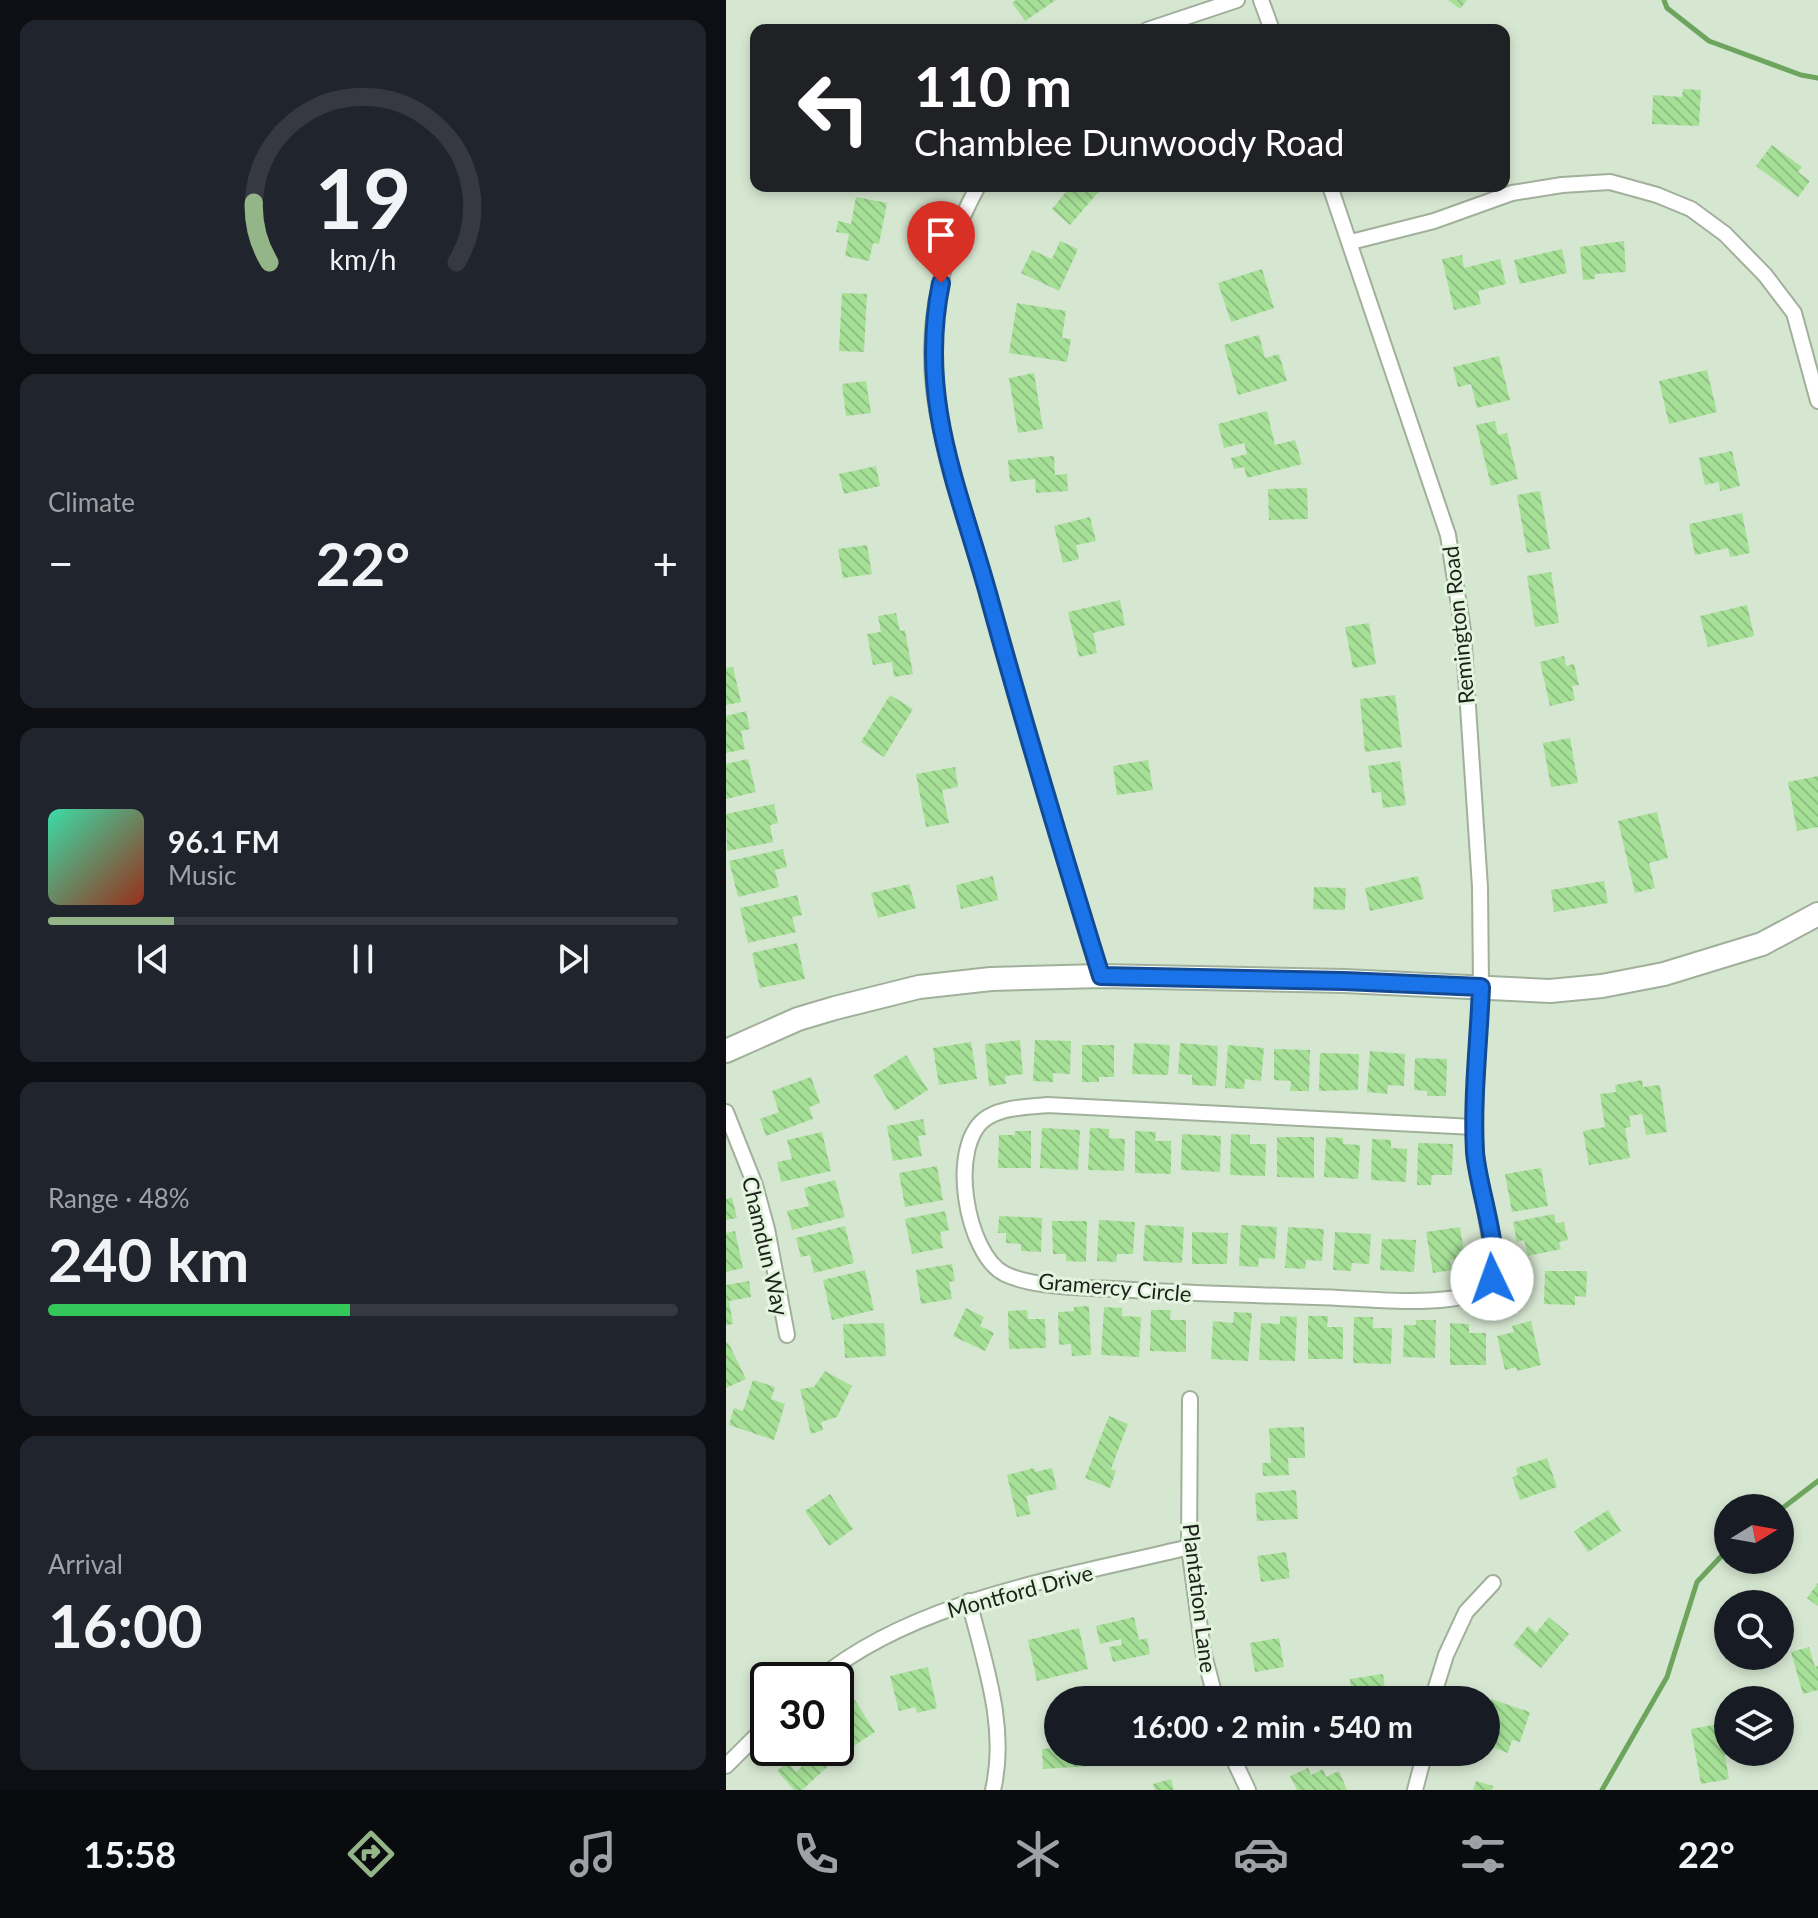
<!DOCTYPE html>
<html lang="en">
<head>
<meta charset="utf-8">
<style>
	:root { --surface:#171b24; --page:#20242c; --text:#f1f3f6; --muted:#9ea1a6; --line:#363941; --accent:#93b588 }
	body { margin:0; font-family:Lato,sans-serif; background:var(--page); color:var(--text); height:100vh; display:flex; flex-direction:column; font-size:30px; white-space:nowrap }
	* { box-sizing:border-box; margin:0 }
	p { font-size:26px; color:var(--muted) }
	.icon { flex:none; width:44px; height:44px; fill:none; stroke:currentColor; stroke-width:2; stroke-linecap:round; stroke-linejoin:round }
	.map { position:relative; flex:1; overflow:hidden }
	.drawer { display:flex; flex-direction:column; gap:20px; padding:20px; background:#0d0f14; width:726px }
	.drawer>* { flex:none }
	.hud { position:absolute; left:24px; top:24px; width:760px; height:168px; border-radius:16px; box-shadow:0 4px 12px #0003; background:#202124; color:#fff; overflow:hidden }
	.needle { width:52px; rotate:79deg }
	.fabs { position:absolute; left:988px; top:1494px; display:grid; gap:16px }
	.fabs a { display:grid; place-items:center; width:80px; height:80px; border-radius:50%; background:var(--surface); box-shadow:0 4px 12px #0003; font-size:40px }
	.speed { position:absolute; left:24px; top:1662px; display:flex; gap:16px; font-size:40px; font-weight:700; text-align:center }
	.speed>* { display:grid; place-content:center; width:104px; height:104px; border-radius:50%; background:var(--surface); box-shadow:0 4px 12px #0003; line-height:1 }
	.speed .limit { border:4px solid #111; border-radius:12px; background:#fff; color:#111 }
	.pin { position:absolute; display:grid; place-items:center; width:68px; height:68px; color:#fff; margin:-82px -34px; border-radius:50% 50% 50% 0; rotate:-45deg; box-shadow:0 0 8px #0007 }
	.pin .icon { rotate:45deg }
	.me { position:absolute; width:88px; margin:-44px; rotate:357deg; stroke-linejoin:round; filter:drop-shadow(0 0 6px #0008) }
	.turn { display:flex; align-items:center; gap:28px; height:168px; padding:0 32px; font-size:36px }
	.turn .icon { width:104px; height:104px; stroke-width:2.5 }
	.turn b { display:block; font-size:56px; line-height:68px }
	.big { font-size:60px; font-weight:700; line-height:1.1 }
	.drawer .tile { flex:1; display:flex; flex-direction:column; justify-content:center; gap:12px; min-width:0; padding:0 28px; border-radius:16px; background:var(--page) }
	.drawer .dial { align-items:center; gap:0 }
	.dial svg { height:208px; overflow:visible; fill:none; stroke:var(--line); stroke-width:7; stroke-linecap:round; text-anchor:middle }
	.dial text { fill:var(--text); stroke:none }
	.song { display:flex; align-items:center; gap:24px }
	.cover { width:96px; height:96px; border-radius:12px; background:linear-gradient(135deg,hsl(160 70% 55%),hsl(10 70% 35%)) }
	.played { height:8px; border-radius:4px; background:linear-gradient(90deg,var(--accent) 20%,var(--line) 20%) }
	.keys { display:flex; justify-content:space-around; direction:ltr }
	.heat { display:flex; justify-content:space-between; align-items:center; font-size:44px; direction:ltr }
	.charge { height:12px; border-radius:6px; background:linear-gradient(90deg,#34c759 48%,var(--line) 0) }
	.trip { position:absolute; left:318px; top:1686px; width:456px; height:80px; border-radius:40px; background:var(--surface); box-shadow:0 4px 12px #0003; font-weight:700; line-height:80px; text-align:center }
	.dock { display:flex; height:128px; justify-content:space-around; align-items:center; background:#090b0e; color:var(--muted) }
	.dock .icon { width:56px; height:56px }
	.dock .active { color:var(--accent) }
	.dock b { font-size:36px; color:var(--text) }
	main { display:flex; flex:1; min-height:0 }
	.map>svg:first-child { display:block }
</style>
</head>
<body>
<main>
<section class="drawer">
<div class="tile dial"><svg viewBox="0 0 100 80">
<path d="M14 69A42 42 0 1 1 86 69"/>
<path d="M14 69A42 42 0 0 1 8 46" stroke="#93b588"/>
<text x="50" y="56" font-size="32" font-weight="700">19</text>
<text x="50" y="72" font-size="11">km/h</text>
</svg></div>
<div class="tile"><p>Climate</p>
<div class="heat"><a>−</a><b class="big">22°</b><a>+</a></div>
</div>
<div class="tile">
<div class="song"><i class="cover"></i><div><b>96.1 FM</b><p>Music</p></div></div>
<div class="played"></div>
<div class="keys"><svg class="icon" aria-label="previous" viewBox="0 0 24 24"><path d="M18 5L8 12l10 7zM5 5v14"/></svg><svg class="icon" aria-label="pause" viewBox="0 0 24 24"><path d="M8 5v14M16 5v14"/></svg><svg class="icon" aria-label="next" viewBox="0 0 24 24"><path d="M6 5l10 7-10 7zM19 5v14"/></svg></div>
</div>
<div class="tile"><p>Range · 48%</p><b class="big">240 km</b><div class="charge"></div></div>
<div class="tile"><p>Arrival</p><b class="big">16:00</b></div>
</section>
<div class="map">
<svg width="1092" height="1790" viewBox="0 0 1092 1790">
	<defs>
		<pattern id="building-back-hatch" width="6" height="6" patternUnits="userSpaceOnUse" patternTransform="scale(2)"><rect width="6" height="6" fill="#a6e097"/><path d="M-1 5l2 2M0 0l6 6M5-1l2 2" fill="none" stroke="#8ec082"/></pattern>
	</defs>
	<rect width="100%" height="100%" fill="#d6e7d1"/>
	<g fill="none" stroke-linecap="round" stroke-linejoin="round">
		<g stroke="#6da45e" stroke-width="5">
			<path d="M938,0l3,8 42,33 92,34 17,3"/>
			<path d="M1054,1510l38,-29"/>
			<path d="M876,1790l65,-113 30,-95 31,-33"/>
		</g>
	</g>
	<g fill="url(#building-back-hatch)">
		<path d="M290,0h40l-31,21 -13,-18z"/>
		<path d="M722,0h19l-7,9z"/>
		<path d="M957,89l18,1 -2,36 -47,-2 1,-29 29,2z"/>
		<path d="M1046,145l30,22 -4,5 12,9 -12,16 -42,-31z"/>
		<path d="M345,186h27l3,3 -31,36 -18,-16z"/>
		<path d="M130,197l31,6 -8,41 -6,-1 -4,18 -24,-5 4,-22 -13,-2 2,-11 13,3z"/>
		<path d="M334,241l18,8 -19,42 -38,-18 11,-23 20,9z"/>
		<path d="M898,241l2,31 -31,2v5l-12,1 -3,-33z"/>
		<path d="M836,249l5,24 -47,11 -6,-24z"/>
		<path d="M736,255l2,13 36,-9 6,25 -28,7 3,13 -27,6 -12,-51z"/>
		<path d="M536,269l12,39 -43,14 -13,-39z"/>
		<path d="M116,293l25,1 -3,58 -25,-1z"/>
		<path d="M291,303l49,8 -4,27 9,1 -4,23 -58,-9z"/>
		<path d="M533,335l6,23 14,-4 8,27 -49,14 -14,-50z"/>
		<path d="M773,356l11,44 -33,8 -6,-24 -13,3 -5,-20z"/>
		<path d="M981,370l10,42 -48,12 -10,-43z"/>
		<path d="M308,373l9,56 -25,4 -9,-55z"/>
		<path d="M140,381l5,32 -25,3 -4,-32z"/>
		<path d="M541,411l8,34 20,-5 7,24 -55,14 -3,-11 -10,2 -3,-11 16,-4 -3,-11 -20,5 -6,-24z"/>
		<path d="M769,421l3,14 9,-2 11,46 -27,7 -15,-61z"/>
		<path d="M1006,451l8,35 -20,5 -1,-9 -14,3 -6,-27z"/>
		<path d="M328,456l1,19 12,-1 1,17 -32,2 -1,-14 -25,3 -2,-22z"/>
		<path d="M150,466l4,20 -36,8 -5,-20z"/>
		<path d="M581,488l1,31 -39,1 -1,-31z"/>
		<path d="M814,491l10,58 -23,4 -10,-58z"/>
		<path d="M1016,513l8,40 -20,4 -2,-9 -33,7 -6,-31z"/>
		<path d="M364,517l6,24 -20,4 3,14 -16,4 -9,-37z"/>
		<path d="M141,545l5,29 -29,4 -5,-29z"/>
		<path d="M825,572l8,51 -24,4 -8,-51z"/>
		<path d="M394,600l5,25 -32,8 4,20 -18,4 -11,-45z"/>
		<path d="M1021,605l7,31 -46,11 -8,-31z"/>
		<path d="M170,613l4,18 5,-1 8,44 -19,3 -2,-15 -19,3 -6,-31 14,-2 -3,-16z"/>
		<path d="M643,623l7,41 -23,4 -8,-41z"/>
		<path d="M838,656l2,10 8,-2 5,21 -7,1 3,14 -25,6 -10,-44z"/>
		<path d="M7,667l8,35 -15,3v-37z"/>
		<path d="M164,695l23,14 -29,48 -23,-15z"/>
		<path d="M669,695l7,52 -37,5 -5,-53z"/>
		<path d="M20,711l4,18 -9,2 4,18 -19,4v-37z"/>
		<path d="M844,738l8,45 -27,4 -8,-44z"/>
		<path d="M22,759l8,33 -30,7v-35z"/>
		<path d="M422,760l5,30 -36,5 -4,-29z"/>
		<path d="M674,761l6,44 -23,3 -2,-16 -9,1 -4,-27z"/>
		<path d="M229,767l3,20 -16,3 7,33 -23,4 -10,-53z"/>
		<path d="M1092,776v51l-21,4 -9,-49z"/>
		<path d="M48,804l4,19 -8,2 3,17 -46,9 -1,-37z"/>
		<path d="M931,812l11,46 -19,5 6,25 -20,5 -17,-72z"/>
		<path d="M57,849l4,18 -12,3 4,17 -41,10 -9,-36z"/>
		<path d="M267,876l5,24 -37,9 -5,-24z"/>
		<path d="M692,876l6,23 -54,12 -5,-23z"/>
		<path d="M878,881l4,22 -54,9 -3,-22z"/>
		<path d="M183,884l7,24 -38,10 -7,-25z"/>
		<path d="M588,887l32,1 -1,22 -32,-1z"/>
		<path d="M71,895l5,20 -10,2 4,15 -48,11 -8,-35z"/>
		<path d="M71,943l8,36 -45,9 -8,-35z"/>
		<path d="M294,1040l3,34 -18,2 1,8 -17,2 -4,-42z"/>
		<path d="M309,1040l36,1 -1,33 -17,-1v9l-20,-1z"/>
		<path d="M245,1042l6,37 -38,6 -6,-37z"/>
		<path d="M408,1043l36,2 -2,30 -36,-1z"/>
		<path d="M454,1043l38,3 -2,40 -24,-1v-10l-14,-1z"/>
		<path d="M356,1045h32v32h-15v5h-17z"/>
		<path d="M502,1045l36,3 -3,33 -16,-2 -1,10 -19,-1z"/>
		<path d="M548,1049l36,1 -1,41h-19l1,-10 -17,-1z"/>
		<path d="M644,1051l35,3 -1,32 -16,-1 -1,9 -20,-2z"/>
		<path d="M594,1053l39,1 -1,36 -39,1z"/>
		<path d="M180,1055l22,35 -33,21 -22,-35z"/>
		<path d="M689,1058l32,1 -1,37h-19v-5l-13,-1z"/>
		<path d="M85,1077l9,26 -11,4 4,12 -47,17 -6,-17 19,-7 -7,-21z"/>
		<path d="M916,1080l1,7 17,-2 7,47 -21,3 -4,-21 -13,2 2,11 -6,1 5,30 -41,7 -6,-34 22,-4 -5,-33 16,-2 -1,-7z"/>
		<path d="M197,1119l3,16 -8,1 4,20 -29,5 -6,-35z"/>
		<path d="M316,1128l38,2 -2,40 -38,-2z"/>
		<path d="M364,1128l19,1v9l16,1 -1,32 -36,-1z"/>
		<path d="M289,1131h16v37h-33l1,-33h16z"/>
		<path d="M409,1131l21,1 -1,9h16v33l-36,-1z"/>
		<path d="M96,1132l9,39 -50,11 -4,-20 15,-3 -5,-19z"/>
		<path d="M456,1134l39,2 -1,36 -39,-2z"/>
		<path d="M505,1134l19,1v9h16l-1,32 -35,-1z"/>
		<path d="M551,1137h37v41l-37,-1z"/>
		<path d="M600,1137l17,1v6l17,1 -2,34 -34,-2z"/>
		<path d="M646,1139l19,1v8l16,1 -1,33 -35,-2z"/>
		<path d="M692,1143l35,1 -1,31h-20l-1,10h-14z"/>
		<path d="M211,1166l6,34 -38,7 -6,-34z"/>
		<path d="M815,1168l7,38 -36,6 -7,-38z"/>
		<path d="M109,1180l10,37 -53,13 -5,-19 22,-5 -5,-18z"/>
		<path d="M6,1197l5,21 -11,2v-21z"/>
		<path d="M219,1211l4,19 -9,2 3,16 -31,6 -7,-35z"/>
		<path d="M828,1214l2,9 8,-1 4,18 -9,2 2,7 -33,7 -4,-16 -7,2 -4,-20z"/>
		<path d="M273,1216l43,2 -1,34 -20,-1v-7l-15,-1v-10h-8z"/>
		<path d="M373,1220l36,2 -2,32h-16l-1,8 -19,-1z"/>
		<path d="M326,1221h35l-1,41 -20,-1v-7h-13z"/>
		<path d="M419,1225l39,2 -2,36 -39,-2z"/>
		<path d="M515,1225l36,2 -2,32 -16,-1 -1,9 -19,-1z"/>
		<path d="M119,1226l9,37 -40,10 -4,-18 -9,2 -5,-19z"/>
		<path d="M562,1227l36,2 -2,32 -16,-1 -1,9 -20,-1z"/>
		<path d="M734,1227l5,31 -15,2 2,10 -19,3 -7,-41z"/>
		<path d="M9,1231l8,37 -17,4v-39z"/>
		<path d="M466,1232l36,1 -1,31h-35z"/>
		<path d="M609,1232l36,2 -2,30 -17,-1 -1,8 -18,-1z"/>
		<path d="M656,1239l34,1 -2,32 -34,-2z"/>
		<path d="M226,1264l3,17 -6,1 3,17 -31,5 -5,-34z"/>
		<path d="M139,1270l9,40 -42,10 -9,-40z"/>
		<path d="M819,1271h42l-1,26 -11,-1v9l-31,-1z"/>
		<path d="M23,1281l2,16 -22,4 4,23 -7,1v-40z"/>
		<path d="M363,1306l2,49 -19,1 -1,-12 -12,1 -1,-33 16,-1v-4z"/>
		<path d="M378,1307l18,1v8l19,1 -2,40 -38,-2z"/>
		<path d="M240,1308l18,9 -4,9 14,7 -9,18 -32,-15z"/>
		<path d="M301,1310l1,9h17l1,29 -37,1 -1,-38z"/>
		<path d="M425,1310h20l-1,10h16v32l-36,-1z"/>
		<path d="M508,1312l18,1 -4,48 -37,-2 2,-38 20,2z"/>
		<path d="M554,1316l17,1 -2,44 -36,-1 2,-37 19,1z"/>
		<path d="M582,1316h20l-1,11h16v32h-35z"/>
		<path d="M628,1317h19v11h19l-1,36 -38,-1z"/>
		<path d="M690,1320h20l-1,38 -32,-1 1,-32h12z"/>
		<path d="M805,1321l10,44 -24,6 -1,-4 -11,3 -8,-34 17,-4 -2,-6z"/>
		<path d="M158,1323l2,33 -41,2 -2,-34z"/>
		<path d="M724,1323l19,1v9h17v32h-36z"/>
		<path d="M2,1342l18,37 -20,9v-45z"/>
		<path d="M99,1371l27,15 -15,31 -16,5 2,8 -12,4 -11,-45 14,-2z"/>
		<path d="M27,1380l22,7 -4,12 14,5 -11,36 -45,-15 5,-17 9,3z"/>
		<path d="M383,1416l19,8 -17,45 5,2 -6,17 -25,-10z"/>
		<path d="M578,1427l1,31h-17l1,17 -26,1 -1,-13h9l-2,-35z"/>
		<path d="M821,1458l10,29 -37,13 -8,-23 6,-2 -2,-7z"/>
		<path d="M308,1468l1,4 17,-4 5,21 -31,7 5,18 -14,3 -10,-42z"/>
		<path d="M570,1490l2,29 -41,2 -2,-28z"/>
		<path d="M104,1494l23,35 -24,17 -24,-35z"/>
		<path d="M882,1510l13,21 -33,21 -14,-21z"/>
		<path d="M560,1552l4,26 -29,4 -4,-26z"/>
		<path d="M1092,1583v23l-11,-8z"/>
		<path d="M408,1617l5,23 8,-2 3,16 -37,8 -4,-15 13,-2 -1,-6 -21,5 -4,-18z"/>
		<path d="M823,1617l20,17 -28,34 -28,-23 15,-19 8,7z"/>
		<path d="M353,1628l9,41 -51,12 -9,-41z"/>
		<path d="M553,1638l5,29 -29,5 -5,-29z"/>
		<path d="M1083,1647l6,20 3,-1v24l-15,4 -12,-42z"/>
		<path d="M202,1667l9,41 -20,5 -2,-6 -16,4 -9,-35z"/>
		<path d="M657,1674l3,24 -34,2 -2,-21z"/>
		<path d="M128,1699l21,33 -31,20 -8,-13v-13l10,-6 -7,-12z"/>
		<path d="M765,1699l39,13 -10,30 -8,-2 -4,13 -22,-8v-32z"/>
		<path d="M992,1724l2,12 8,-1v14l-4,1 5,29 -28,5 -10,-55z"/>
		<path d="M79,1748h19l11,12 -33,30h-8l-17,-19 10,-9 9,10 14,-13 -8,-9z"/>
		<path d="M332,1748v4h32l1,14 -48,3 -1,-20z"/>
		<path d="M419,1752h34v1l-31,9z"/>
		<path d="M582,1768l3,7 12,-6 3,8 13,-6 8,19h-50l-7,-14z"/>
		<path d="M445,1779l3,11h-19l-2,-6z"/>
		<path d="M750,1781l17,5 -1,4h-19z"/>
	</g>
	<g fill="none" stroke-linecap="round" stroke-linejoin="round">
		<defs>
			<g id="street">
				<path d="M535,0l11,30"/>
				<path d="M421,30l90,-30"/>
				<path d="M252,186c-27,50 -45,104 -46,161 -2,76 28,145 48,217 39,138 80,275 121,412"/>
				<path d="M604,186l118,349 15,96 17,256 1,100 -7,140"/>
				<path d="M625,242l83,-21 78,-28 50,-8 48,-3 47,13 34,14 34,25 40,41 29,38 24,88"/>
				<path d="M321,1105l427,22 2,30 17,100 -1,22c-14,12 -25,18 -43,20 -44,5 -91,-1 -134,-2 -67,-2 -134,-4 -201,-8 -29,-1 -83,-2 -109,-15 -39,-19 -59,-132 -17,-157 17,-10 40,-10 59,-12z"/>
				<path d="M0,1112l29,73 12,44 20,106"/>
				<path d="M464,1399l-1,148 14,104 13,49"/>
				<path d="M243,1601c15,61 39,126 24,189"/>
				<path d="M92,1680c97,-81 250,-103 371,-133"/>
				<path d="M706,1700l14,-45 20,-43 27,-29"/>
				<path d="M504,1752l18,38"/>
				<path d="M0,1766l42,-42"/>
				<path d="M689,1790l10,-38"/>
			</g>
			<path id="secondary" d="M0,1051l72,-32 37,-11 84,-21 72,-8 110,-3 243,5 206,10 52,-5 62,-12 98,-30 56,-30"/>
		</defs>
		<use href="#street" stroke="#a0b09b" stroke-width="18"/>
		<use href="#secondary" stroke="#a0b09b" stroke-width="26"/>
		<use href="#street" stroke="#fff" stroke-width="14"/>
		<use href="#secondary" stroke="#fff" stroke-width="22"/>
	</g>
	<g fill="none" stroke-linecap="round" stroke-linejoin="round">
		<defs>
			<path id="route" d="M215,283c-24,117 18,205 48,314 35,127 73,253 112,379l243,5 137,6c-2,54 -9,110 -6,165 3,37 25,93 17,127"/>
		</defs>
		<use href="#route" stroke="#114b97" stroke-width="20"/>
		<use href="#route" stroke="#1a73e8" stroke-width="14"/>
	</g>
	<g text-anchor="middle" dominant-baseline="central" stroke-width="6" stroke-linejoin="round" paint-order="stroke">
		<g font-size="22" fill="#1c221a" stroke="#e3f5de">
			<text transform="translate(732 625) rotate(-96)">Remington Road</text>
			<text transform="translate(40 1246) rotate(77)">Chamdun Way</text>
			<text transform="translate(389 1287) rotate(5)">Gramercy Circle</text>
			<text transform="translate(294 1591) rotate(-15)">Montford Drive</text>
			<text transform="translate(474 1598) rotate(83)">Plantation Lane</text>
		</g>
	</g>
</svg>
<div class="fabs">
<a><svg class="needle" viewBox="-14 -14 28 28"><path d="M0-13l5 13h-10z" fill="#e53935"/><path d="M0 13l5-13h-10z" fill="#9ea1a6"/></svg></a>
<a><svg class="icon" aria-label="search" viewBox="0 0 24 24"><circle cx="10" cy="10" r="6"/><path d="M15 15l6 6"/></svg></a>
<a><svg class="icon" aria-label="layers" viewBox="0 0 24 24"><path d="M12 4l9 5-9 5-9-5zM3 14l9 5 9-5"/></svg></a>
</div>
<div class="speed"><div class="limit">30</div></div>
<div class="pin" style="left:215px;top:283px;background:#d93025"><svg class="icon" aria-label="arrive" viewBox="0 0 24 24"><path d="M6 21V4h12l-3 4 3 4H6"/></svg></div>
<svg class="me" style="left:766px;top:1279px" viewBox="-20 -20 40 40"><circle r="19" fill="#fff"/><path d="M0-13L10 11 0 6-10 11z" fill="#1a73e8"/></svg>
<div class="trip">16:00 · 2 min · 540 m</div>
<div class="hud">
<div class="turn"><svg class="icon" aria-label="left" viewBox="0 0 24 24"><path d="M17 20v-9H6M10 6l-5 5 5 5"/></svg><div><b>110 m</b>Chamblee Dunwoody Road</div></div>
</div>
</div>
</main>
<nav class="dock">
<b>15:58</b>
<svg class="icon active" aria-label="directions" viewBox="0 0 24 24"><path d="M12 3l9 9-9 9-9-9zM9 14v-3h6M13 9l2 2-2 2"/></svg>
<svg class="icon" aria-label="music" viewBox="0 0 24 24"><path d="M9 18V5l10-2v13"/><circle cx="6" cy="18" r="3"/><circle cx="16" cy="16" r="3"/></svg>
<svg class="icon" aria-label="phone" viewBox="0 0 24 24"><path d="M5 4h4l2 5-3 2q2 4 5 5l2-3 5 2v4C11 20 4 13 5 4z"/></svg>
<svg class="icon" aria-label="climate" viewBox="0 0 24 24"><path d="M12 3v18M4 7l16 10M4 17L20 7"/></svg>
<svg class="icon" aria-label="car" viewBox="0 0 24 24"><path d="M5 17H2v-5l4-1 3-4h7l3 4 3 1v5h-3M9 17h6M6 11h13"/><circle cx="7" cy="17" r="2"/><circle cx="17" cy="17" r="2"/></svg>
<svg class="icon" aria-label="filters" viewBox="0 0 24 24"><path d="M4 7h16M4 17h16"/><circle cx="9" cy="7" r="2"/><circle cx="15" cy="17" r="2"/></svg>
<b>22°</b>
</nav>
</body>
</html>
